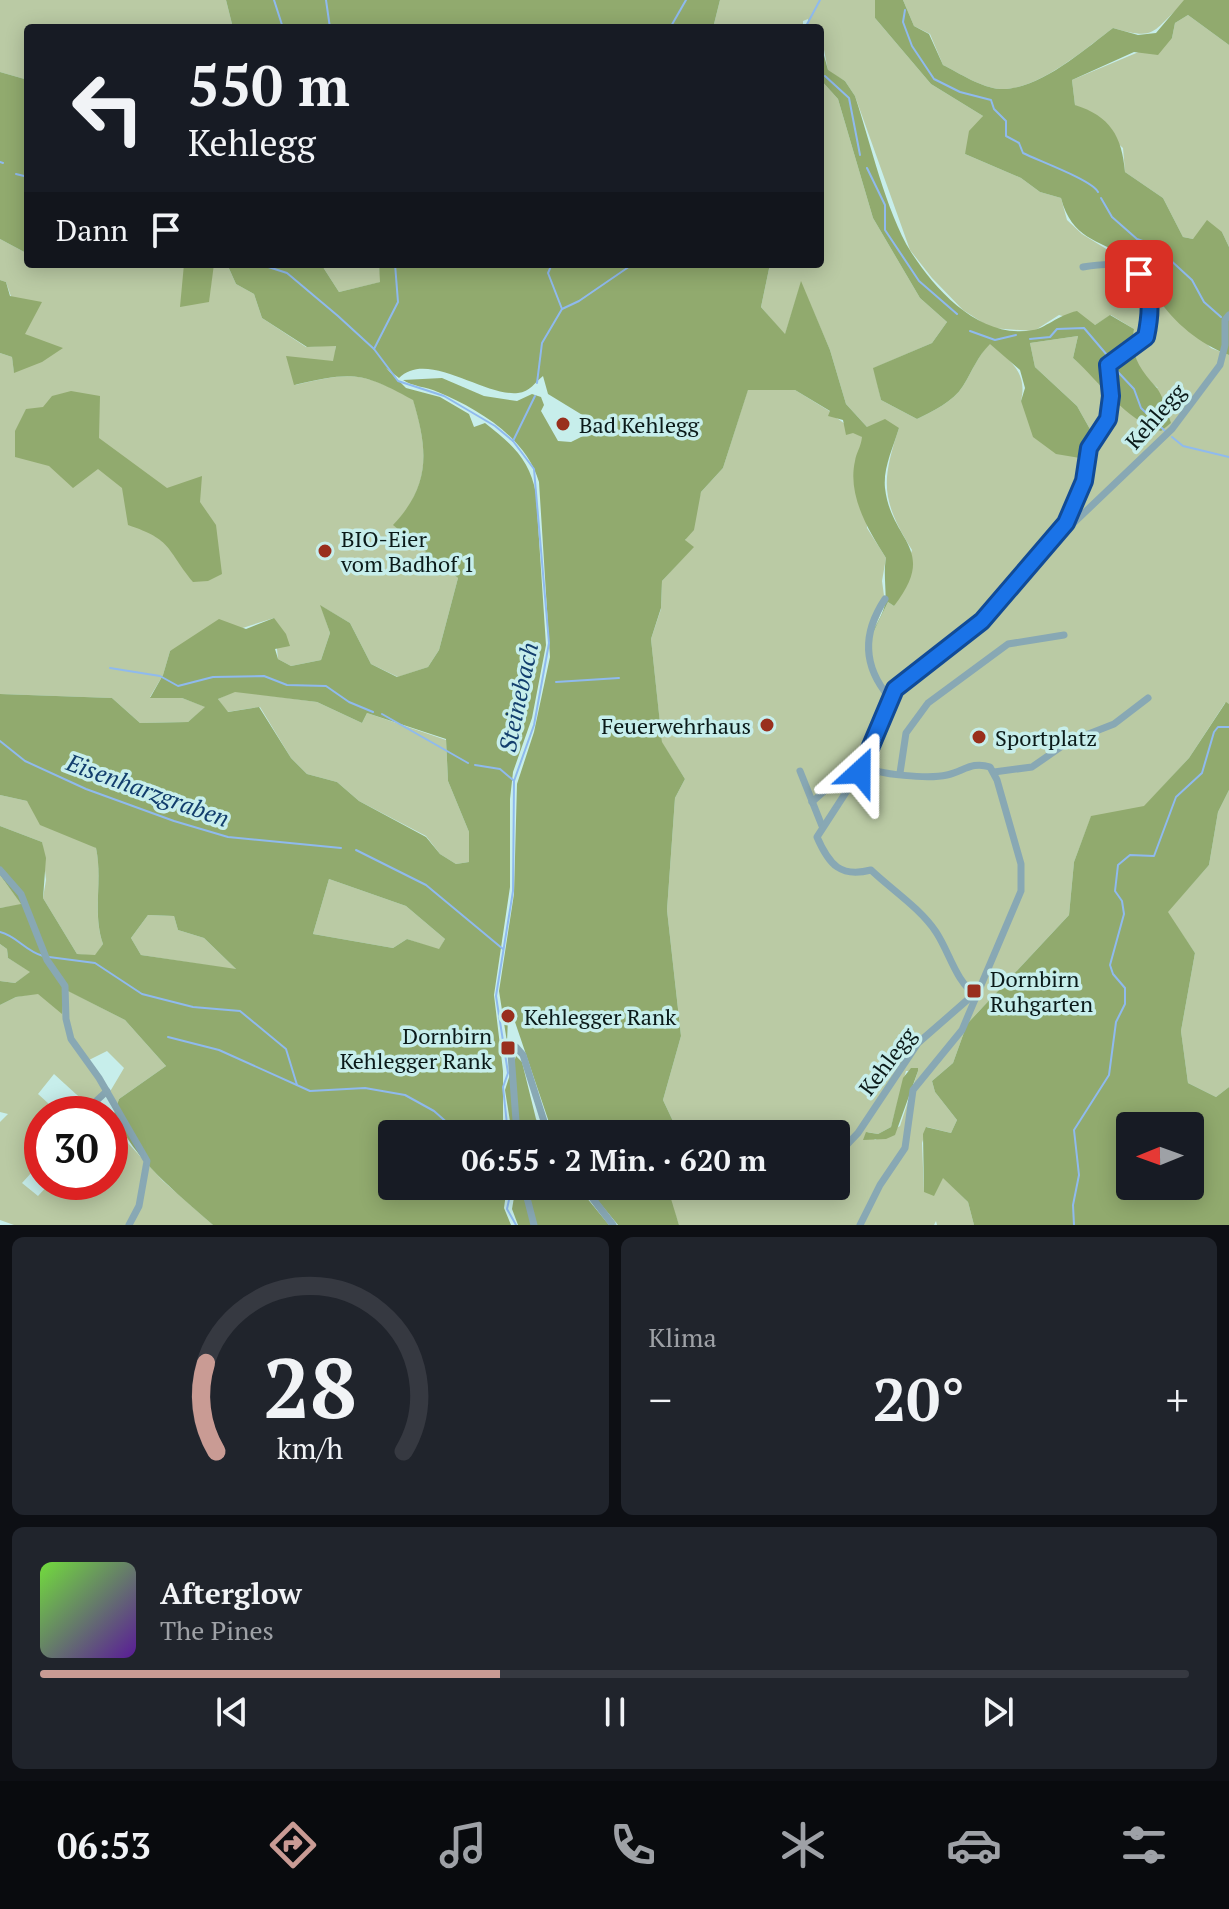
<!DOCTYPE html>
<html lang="de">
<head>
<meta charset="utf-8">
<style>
	:root { --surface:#171b24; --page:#20242c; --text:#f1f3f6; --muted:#9ea1a6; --line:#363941; --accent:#c99b94 }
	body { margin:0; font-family:"PT Serif",serif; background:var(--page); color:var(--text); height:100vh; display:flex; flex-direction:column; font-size:30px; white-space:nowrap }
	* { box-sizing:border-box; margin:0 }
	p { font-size:26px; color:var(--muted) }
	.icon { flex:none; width:44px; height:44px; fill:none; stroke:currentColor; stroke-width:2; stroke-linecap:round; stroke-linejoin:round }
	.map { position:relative; height:1225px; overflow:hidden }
	.details { display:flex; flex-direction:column; gap:12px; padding:12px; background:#0d0f14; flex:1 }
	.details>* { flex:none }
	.hud { position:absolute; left:24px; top:24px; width:800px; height:244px; border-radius:8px; box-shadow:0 4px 20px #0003; background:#171b24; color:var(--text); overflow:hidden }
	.needle { width:52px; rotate:269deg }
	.tools { position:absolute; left:1116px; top:1112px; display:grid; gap:16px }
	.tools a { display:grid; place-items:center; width:88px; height:88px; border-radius:8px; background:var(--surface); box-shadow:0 4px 20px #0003; font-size:40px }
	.speed { position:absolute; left:24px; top:1096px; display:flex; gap:16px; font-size:40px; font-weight:700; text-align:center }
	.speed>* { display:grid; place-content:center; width:104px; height:104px; border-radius:50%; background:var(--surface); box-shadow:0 4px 20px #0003; line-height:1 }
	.speed .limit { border:12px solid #d22; background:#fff; color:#111 }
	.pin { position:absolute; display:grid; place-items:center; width:68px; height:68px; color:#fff; margin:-34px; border-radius:16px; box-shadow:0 4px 12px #0006 }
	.me { position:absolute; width:88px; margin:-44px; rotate:24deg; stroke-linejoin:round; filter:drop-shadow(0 0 6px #0008) }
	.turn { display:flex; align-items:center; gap:28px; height:168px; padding:0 32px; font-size:36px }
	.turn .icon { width:104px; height:104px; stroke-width:2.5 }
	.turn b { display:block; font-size:56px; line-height:68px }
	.then { display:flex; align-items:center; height:76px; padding:0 32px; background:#0003; gap:16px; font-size:30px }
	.big { font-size:60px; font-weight:800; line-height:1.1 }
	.details .tile { flex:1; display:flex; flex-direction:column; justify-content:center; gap:12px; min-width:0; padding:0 28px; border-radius:12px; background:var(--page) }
	.details .dial { align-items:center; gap:0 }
	.dial svg { height:208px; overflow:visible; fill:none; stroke:var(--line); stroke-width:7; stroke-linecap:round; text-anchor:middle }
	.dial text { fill:var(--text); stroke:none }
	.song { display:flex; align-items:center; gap:24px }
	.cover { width:96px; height:96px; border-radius:12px; background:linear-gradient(135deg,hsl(100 70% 55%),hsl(270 70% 35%)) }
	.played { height:8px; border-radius:4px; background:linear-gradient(90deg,var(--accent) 40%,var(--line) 40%) }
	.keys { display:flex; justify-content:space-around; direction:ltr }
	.heat { display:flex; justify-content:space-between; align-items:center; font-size:44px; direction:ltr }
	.details .tiles { flex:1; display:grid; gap:12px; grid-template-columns:1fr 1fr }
	.tile:last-child { grid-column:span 2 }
	.trip { position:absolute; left:378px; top:1120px; width:472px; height:80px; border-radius:8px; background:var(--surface); box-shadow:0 4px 20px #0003; font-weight:800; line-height:80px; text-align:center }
	.dock { display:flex; height:128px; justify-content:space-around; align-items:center; background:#090b0e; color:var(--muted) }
	.dock .icon { width:56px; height:56px }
	.dock .selected { color:var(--accent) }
	.dock b { font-size:36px; color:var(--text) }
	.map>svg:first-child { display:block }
</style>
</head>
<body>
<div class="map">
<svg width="1229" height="1225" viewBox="0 0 1229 1225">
	<rect width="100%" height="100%" fill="#c7eeeb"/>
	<g fill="#bacaa4" fill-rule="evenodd">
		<path d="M0,0h226l7,28h-205v52l-28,-8z"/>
		<path d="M720,0h155v18l56,66 52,32 -18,38 56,24 19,14 21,6 6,22 15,14 60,37 9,17 60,60 18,7v349l-4,-1 -36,55 -45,49 -53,10 -17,45 -5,53 -102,109 -14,39 -21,18 3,11 22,28 -6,13 -24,-6 -5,16 2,49 19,-15 25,25 6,23h-37l-1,-4 -2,4h-255l-12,-34v-5h169v-52h-157l-16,-34 18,-64 -14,-126 8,-112 10,-19 -23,-36 -11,-104 10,-30 1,-28 31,-34 -8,-6 16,-49 22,-24 25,-79 47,1 36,22 -2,3c15,4 20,16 34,22l4,91 19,30 -4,23 3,22 -13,32 16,-33 6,4 18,-56c-31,-50 -31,-68 -13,-122l-32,-1 -21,-23 -16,-54 -29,-67 -16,52 -24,-28 9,-43h50v-185l18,20 35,119 47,80 27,24 -15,21 -58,25 7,32 36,19c16,-8 36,-17 46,-33 10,-16 14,-29 27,-43 20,18 38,29 31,58l59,57 20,-11 -23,-41 -42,-39 -5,-24 48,-7 -5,22 21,18 64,12c-20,-15 -28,-34 -24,-59l-23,-14 -16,10 -36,-10 -25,16 -43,-3 -28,-18 -31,-32 -22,-28 -55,-154 -10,-15 -17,-10 -8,-43 -5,-3 -7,3v-9l-5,2v7h-90zM906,1071h12l-18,55 -25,14 -8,-8 11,2 13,-7z"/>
		<path d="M903,0h281l1,3c-34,26 -25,39 -72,25 -28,21 -76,63 -113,61 -18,-1 -41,-16 -57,-24l-13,-31 -16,-8z"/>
		<path d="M1188,15l41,30v202l-7,-15 -29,7 -10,-2 -20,-39 -38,-26 -2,-24 -48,-43 -3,-25 100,-42 3,-15z"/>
		<path d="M0,239l28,15v10h156l2,8 41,-8 9,20 18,10 8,24 44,29 30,-2 -2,16 -39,24c58,-13 65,-14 118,14 15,51 18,86 -19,126l64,53 -19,72 -11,17 -30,10 -27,-13 -21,-41 -29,-17 9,27 -9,27 -30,6 -13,-7 -4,-41 -104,33 -7,24 -13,22 32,1 24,9 -18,15 -48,1 -28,-25 -112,-4v-341l12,4 2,15 10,-38 -18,-52 -6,-2z"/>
		<path d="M321,264h58l2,18 -42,10z"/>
		<path d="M235,691l82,11 45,21 5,-10 79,27 2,41 21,51v30l-13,2 -16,-10 -14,-18 -67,-35 -22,-19 -30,-8 -16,-16 -31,-51 -33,5 -9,-13z"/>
		<path d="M1229,790v297l-13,10 -28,-14 -7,-52 14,-78 -28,-41 42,-47 9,-53z"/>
		<path d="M0,795l27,6 69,47c7,33 -4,64 7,96l-8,12 -18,-2 -34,-56 3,-18 -4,-38 -42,-16z"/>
		<path d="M0,875l22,30 -22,3z"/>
		<path d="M329,879l77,27 39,33 -6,11 -32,-11 -14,9 -80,-14z"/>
		<path d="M148,915l26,1 4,14 26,8 33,32 -96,-15 -10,-17z"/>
		<path d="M0,944l7,5 1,9 23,14 -16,11 -15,-2z"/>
		<path d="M63,988l62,32 41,46 -47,33 -3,9 -8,-13 16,-27 -17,-17 -18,9 19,27 -20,18 -34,-31 -16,20 22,20h-18v24l-4,5 4,5v13l-20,22 16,13 13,-14h59v-32l17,-8 36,39 50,44h-199l-14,-5v-98l8,-8 -8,-2v-107l16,-8z"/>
	</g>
	<g fill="#91aa6e" fill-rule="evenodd">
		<path d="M226,0h494l-7,28h-480z"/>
		<path d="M875,0h28l11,26 15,8 14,31c16,8 39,23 57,24 38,2 85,-40 113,-61l25,7 18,-2 28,-33h45v45l-41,-30 -13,8 -3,15 -14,17 -24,-3 -62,28 3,25c35,11 47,31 50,67l38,26 20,39 10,2 14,-19 15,12 7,15v108c-29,-11 -55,-32 -72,-58 -6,-8 -9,-20 -16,-27 -30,-32 -67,-22 -80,-72l-21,-6 -19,-14 -56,-24 4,-23 14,-15 -52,-32 -56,-66z"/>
		<path d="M820,41l8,29 17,11 10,15c15,45 31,116 56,156 25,39 70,88 122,78 11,-1 25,-15 44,-19l18,14 15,-10 24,14c-4,27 5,39 22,58 7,8 11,25 15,36l-10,8c-36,-11 -60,-48 -88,-73l5,-22 -48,7 5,24 42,39 23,41 -20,11 -24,-4 -23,-17 -12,-36 4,-13 -5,-18 -30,-26c-13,13 -17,26 -27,42 -10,16 -30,25 -46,33l-36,-19 -8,-32 59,-25 15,-21 -27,-24 -47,-80 -35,-119 -18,-20z"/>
		<path d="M0,72l28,8v174l-28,-15z"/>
		<path d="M184,264h30l-5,38 -29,5z"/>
		<path d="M227,264h94l18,28 41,-10 -1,-18h391l-9,43 24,27 16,-53 29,69 16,54 21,23 18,-8 14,9c-6,20 -16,40 -14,60 6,54 54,60 9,118l-6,-4 -16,33v17c-5,-21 9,-29 13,-48 2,-11 -2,-30 1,-46 -17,-27 -39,-62 -31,-97 1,-8 6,-14 7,-24l-9,-4 -7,2 -3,-15 -15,-4 2,-5 -35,-21h-47l-25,78 -22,24 -7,38 -9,10 9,7 -32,34 -1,27 -10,31 11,103 23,37 -10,19 -8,112 14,126 -18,64 16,34h-126l-38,-112 -7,-4 -1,24 -8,-51 15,-97 3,-110 17,-52 16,-75 -11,-175c-13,-45 -61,-73 -101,-90 -11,-5 -27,-6 -35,-12l39,-2 42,18 33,5 15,-7 9,3 3,8 -3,6 17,30 13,1 12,-6 1,-20 -36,-22 -5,-18c-8,6 -13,16 -25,17 -33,4 -91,-44 -119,-15l-13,-10 20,20 34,9 29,17 5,13 11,-4c27,21 45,37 51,71l10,151 -14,73 -19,54 -3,27v88l-16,108 9,76v63h-111v52h115l-3,22 7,17h-298c-38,-34 -78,-64 -99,-111l5,-15 47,-33 -41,-46 -61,-31 -2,25 -24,-20 -22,3 -16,8v-24l15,2 15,-11 -22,-14 -1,-9 -7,-5v-36l21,-4 -21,-29v-49l42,16 4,16 -3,40 34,56 18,1 8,-11c-11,-32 0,-63 -7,-96l-56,-23 -13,-24 -27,-6v-101l112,4 28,25 48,-1 17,-15 -23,-9h-32l13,-23 7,-24 49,-32 27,10 28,-11 12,16 4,12 -15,3 3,10 13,7 30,-6 9,-27 -10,-28 30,18 21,41 26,13 31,-10 11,-17 19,-72 -65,-53c38,-40 35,-75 20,-125 -53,-29 -60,-28 -119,-15l-8,-29 47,5 3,-15 -29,1 -45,-29 -8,-24 -18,-10zM235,692l82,10 45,21 5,-10 79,26 2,42 21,51v30l-13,2 -16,-10 -14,-17 -67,-36 -22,-19 -30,-8 -16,-16 -32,-51 -31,5 -10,-13zM329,879l77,27 39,33 -6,10 -32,-10 -14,9 -80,-14zM148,915l26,1 4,14 26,8 32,31 -95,-14 -10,-17z"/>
		<path d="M0,280l6,2 4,14 32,6 -17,32 38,14 -21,14 -28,11 -2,-16 -12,-4z"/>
		<path d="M71,391l29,5 -1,42 68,50 35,-12 -2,26 16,23 6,49 -14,7 -15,1c-27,-33 -20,-42 -65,-57l-6,-37 -24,-19 -25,19 -24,-22 -34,-9v-26l11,-22 17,-2 9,-11z"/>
		<path d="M1226,702l3,2v86l-11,22 -9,53 -41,47 27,41 -14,78 7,52 28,14 13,-10v138h-255l-6,-23 -25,-24 -9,18 -10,-4 -1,-58 3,-7 25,6 6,-13 -22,-28 -3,-11 21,-18 14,-39 102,-109 5,-53 17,-46 53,-10 45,-48zM1130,1126h60v60h-60z"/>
		<path d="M516,1056l6,6 14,57 8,15h-32l-7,-44z"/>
		<path d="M911,1068h7v3l-23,64 -9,4 -23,1 3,-8 12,2 13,-7 12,-49z"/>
		<path d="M516,1186h61l32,39h-91l-6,-16z"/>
		<path d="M586,1186h81l12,39h-61z"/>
	</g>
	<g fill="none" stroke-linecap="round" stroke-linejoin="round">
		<g stroke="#8fbaee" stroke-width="2">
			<path d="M274,0l9,28"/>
			<path d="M326,0l4,28"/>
			<path d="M905,10l-2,12 9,24 22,33 26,13 31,8 3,9 12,12v15l13,7 4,10c16,8 69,27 75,39"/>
			<path d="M670,28l16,-28"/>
			<path d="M805,28l15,-28"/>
			<path d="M825,76l24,22 11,57"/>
			<path d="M0,162l3,1"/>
			<path d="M867,168l18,37v25l34,51 38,33"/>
			<path d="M16,174l12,3"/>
			<path d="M1101,198l11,19 25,22 17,6 38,35 12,22 17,15"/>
			<path d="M259,264l28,9 51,43 36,33 24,32 46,15 51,30 18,15 21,28 15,174 -15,82 -20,56 -1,110 -17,105 12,77 -5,14 5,47"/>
			<path d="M562,309l17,-8 54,-37"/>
			<path d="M970,331l25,9 21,-5"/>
			<path d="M1030,339l20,-2 7,-8 27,-1 23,27"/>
			<path d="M374,349l24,-47 -3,-38"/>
			<path d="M1117,371l17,18 7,19 24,23"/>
			<path d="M537,383l5,-40 20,-34 -14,-36 4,-9"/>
			<path d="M1172,437l11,9 46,11"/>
			<path d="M513,441l22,-45"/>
			<path d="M110,668l50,8 18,10 35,-9 51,-1 23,9 39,1 23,16 24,10"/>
			<path d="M556,682l63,-4"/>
			<path d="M382,714l86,49"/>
			<path d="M0,741l25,20 61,28 88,32 54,16 113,11"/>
			<path d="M475,765l25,4 13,11"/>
			<path d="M356,850l70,35 77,64"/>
			<path d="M0,932c17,4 25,19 43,24"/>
			<path d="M49,957l46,6 47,31 51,13 47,4 46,38 11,36"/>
			<path d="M168,1037l51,13 91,41 55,-3 40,7 29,16 26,23"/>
			<path d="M512,1186l-5,23 9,16"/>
			<path d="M1074,1225l-1,-20 6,-30 -5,-45 35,-55 7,-53 9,-18v-16l-12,-14 -3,-9 14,-51 -2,-13 -7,-10 3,-26 12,-10 24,1 22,-59 26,-24 12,-41 4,-5h11"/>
		</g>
		<g stroke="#88a8b4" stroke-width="7">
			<path d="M1045,547l26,-34 13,-32 5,-33 19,-29 3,-23 -3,-31c9,-10 26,-13 35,-24 6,-9 6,-20 6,-30 0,-48 -25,-51 -66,-44"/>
			<path d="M885,599c-22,33 -23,66 4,98"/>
			<path d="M800,771l22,55"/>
			<path d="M994,772l38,-5 36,-25 46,-18 34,-26"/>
			<path d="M900,773l6,-40 22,-30 80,-59 56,-9"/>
			<path d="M812,802l17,-15 29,-13"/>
			<path d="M0,870l21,24 26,66 18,26 1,33 5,20 28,39 48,83 -8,45 -10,19"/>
			<path d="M977,996c-22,-15 -27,-43 -41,-64 -16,-24 -44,-42 -65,-62 -30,8 -42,-5 -54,-33l46,-71 32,-77 87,-68 57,-65 133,-127 48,-64 5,-20v-25l4,-5"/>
			<path d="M82,1114l25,-23"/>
			<path d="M517,1134l-6,-80 5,-7 7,8 25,79"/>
			<path d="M836,1156l22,-23 60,-90 55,-48"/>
			<path d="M524,1186l10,39"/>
			<path d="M583,1186l30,39"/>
			<path d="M796,1194l9,-8"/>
			<path d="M860,1225l20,-40 25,-37 8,-58 49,-60 59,-139v-27l-24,-84 -7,-13c-18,-6 -26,4 -43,8 -18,4 -69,0 -84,-9"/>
		</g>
	</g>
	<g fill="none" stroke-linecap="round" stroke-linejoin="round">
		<defs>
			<path id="route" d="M860,772l35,-83 87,-68 84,-98 18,-42 5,-33 19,-29 3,-23 -3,-31 38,-28c4,-19 8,-48 -7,-63"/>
		</defs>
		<use href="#route" stroke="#114b97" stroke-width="20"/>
		<use href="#route" stroke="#1a73e8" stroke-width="14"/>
	</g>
	<g fill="#992f1d" stroke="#c7eeeb" stroke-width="3">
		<circle cx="563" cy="424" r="8"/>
		<circle cx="325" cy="551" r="8"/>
		<circle cx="767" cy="725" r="8"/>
		<circle cx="979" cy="737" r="8"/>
		<rect x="966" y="983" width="16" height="16" rx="4"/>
		<circle cx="508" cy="1016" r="8"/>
		<rect x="500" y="1040" width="16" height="16" rx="4"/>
	</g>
	<g text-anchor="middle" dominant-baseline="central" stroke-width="7" stroke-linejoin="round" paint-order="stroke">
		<g font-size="22" fill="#0b1a19" stroke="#c7eeeb">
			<text transform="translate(1155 416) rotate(-49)">Kehlegg</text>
			<text transform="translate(887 1061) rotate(-53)">Kehlegg</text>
		</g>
		<g font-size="22" fill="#0b1a19" stroke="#c7eeeb" text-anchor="start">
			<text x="579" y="424">Bad Kehlegg</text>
			<text x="341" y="538">BIO-Eier<tspan x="341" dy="25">vom Badhof 1</tspan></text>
			<text x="751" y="725" text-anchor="end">Feuerwehrhaus</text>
			<text x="995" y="737">Sportplatz</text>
			<text x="990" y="978">Dornbirn<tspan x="990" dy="25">Ruhgarten</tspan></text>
			<text x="524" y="1016">Kehlegger Rank</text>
			<text x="492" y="1035" text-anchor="end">Dornbirn<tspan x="492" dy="25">Kehlegger Rank</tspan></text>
		</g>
		<g font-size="24" font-style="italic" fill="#123e6d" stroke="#c7eeeb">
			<text transform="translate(518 697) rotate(-78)">Steinebach</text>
			<text transform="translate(148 790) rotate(20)">Eisenharzgraben</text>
		</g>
	</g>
</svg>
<div class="tools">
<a><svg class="needle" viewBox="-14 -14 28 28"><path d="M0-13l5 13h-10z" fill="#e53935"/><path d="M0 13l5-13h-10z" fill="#9ea1a6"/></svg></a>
</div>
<div class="speed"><div class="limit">30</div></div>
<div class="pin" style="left:1139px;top:274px;background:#d93025"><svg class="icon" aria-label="arrive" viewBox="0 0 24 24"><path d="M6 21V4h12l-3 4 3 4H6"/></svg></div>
<svg class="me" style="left:860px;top:772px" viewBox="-20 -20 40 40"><path d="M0-17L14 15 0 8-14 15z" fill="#1a73e8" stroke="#fff" stroke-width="4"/></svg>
<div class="trip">06:55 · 2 Min. · 620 m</div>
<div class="hud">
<div class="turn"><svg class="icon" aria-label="left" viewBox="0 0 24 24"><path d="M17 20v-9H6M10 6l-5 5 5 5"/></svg><div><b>550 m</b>Kehlegg</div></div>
<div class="then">Dann<svg class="icon" aria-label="arrive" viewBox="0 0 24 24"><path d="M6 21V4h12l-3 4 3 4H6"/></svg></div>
</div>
</div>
<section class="details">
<div class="tiles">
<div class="tile dial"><svg viewBox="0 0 100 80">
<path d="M14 69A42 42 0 1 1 86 69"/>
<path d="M14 69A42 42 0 0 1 10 35" stroke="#c99b94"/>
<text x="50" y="56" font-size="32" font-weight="700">28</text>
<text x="50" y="72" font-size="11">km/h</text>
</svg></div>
<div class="tile"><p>Klima</p>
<div class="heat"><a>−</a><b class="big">20°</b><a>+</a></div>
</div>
<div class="tile">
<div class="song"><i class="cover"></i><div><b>Afterglow</b><p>The Pines</p></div></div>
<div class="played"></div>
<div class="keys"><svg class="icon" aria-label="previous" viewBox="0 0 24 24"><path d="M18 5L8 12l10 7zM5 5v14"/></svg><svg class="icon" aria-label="pause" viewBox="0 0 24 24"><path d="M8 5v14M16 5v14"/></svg><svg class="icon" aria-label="next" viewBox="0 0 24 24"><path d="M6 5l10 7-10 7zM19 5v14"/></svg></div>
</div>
</div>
</section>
<nav class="dock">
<b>06:53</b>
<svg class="icon selected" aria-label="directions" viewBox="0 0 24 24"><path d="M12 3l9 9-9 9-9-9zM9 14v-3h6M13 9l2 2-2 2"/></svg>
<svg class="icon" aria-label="music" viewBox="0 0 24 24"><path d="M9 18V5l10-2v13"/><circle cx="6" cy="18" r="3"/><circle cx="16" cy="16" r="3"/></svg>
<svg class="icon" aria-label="phone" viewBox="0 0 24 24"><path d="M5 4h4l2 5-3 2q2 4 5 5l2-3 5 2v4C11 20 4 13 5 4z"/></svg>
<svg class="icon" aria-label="climate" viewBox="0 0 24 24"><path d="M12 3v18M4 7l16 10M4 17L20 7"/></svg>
<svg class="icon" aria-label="car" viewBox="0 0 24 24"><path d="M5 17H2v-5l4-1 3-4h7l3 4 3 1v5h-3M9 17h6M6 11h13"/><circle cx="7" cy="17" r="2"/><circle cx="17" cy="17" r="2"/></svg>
<svg class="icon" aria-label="filters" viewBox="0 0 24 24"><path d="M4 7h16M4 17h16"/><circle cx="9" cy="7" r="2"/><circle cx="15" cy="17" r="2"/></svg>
</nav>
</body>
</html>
